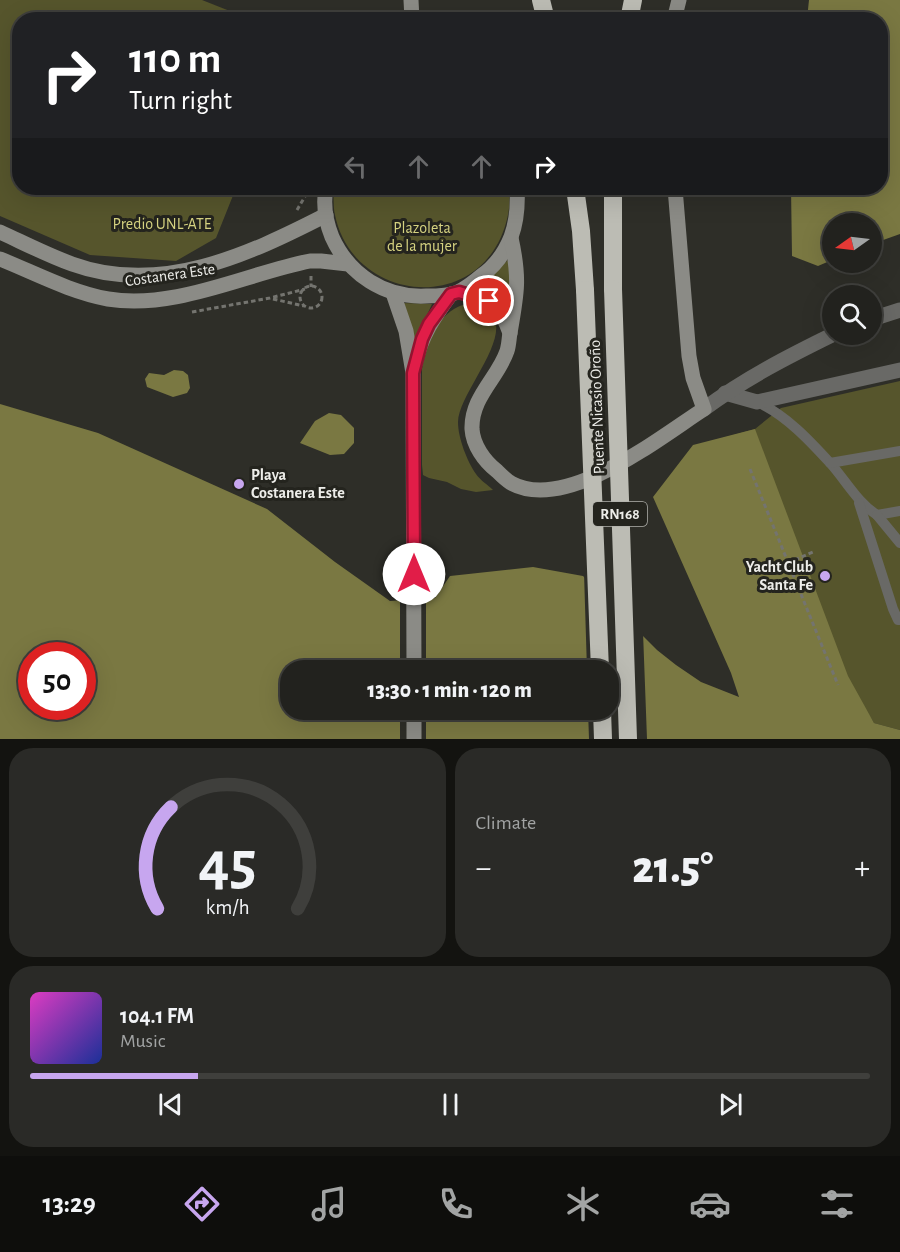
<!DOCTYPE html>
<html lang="en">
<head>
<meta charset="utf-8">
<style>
	:root { --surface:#22221e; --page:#2a2a27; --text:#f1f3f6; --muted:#a2a4a4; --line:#3f3f3c; --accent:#c7a6ef }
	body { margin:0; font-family:"Alegreya Sans",sans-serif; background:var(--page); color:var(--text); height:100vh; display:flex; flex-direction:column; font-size:22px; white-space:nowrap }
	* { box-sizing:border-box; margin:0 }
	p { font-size:20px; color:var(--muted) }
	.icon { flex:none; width:33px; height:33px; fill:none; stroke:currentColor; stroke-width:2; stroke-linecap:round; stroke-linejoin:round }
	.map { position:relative; height:739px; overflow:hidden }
	.drawer { display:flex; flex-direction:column; gap:9px; padding:9px; background:#131310; flex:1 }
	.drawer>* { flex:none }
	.banner { position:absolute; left:12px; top:12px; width:876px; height:183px; border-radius:24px; box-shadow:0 6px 24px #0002,0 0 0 2px var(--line); background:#202124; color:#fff; overflow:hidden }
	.needle { width:39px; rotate:256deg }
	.controls { position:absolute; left:822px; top:213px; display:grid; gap:12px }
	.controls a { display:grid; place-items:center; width:60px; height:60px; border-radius:50%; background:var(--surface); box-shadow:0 6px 24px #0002,0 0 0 2px var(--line); font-size:30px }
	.speed { position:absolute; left:18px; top:642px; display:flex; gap:12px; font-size:30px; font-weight:700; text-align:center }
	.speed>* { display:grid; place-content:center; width:78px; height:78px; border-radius:50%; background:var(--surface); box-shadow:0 6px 24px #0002,0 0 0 2px var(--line); line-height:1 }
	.speed .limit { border:9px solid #d22; background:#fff; color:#111 }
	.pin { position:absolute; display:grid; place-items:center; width:51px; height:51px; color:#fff; margin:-26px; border:3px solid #fff; border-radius:50%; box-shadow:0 2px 6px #0007 }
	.me { position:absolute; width:66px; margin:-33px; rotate:0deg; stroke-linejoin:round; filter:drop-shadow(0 0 4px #0008) }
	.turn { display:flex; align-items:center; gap:21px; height:126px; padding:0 18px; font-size:27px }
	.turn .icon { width:78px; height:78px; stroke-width:2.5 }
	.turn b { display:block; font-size:42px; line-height:51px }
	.lanes { display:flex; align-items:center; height:57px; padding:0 18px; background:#0003; justify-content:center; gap:30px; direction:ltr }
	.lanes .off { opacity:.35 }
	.big { font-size:45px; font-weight:800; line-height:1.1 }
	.drawer .widget { flex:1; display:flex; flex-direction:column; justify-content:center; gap:9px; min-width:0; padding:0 21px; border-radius:24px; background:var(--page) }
	.drawer .dial { align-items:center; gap:0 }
	.dial svg { height:156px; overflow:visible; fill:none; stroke:var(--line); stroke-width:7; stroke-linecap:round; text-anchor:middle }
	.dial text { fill:var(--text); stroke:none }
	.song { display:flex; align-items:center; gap:18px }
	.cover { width:72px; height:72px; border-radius:9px; background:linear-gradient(135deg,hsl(310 70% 55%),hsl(230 70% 35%)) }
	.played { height:6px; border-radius:3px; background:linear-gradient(90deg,var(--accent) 20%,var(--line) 20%) }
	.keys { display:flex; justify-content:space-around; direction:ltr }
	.heat { display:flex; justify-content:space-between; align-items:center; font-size:33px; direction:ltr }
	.drawer .tiles { flex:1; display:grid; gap:9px; grid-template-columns:1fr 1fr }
	.widget:last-child { grid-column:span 2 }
	.trip { position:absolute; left:280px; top:660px; width:339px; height:60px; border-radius:24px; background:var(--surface); box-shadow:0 6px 24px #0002,0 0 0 2px var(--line); font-weight:800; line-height:60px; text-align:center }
	.tab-bar { display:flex; height:96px; justify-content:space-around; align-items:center; background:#0e0e0c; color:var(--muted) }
	.tab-bar .icon { width:42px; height:42px }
	.tab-bar .current { color:var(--accent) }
	.tab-bar b { font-size:27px; color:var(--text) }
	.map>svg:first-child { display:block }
</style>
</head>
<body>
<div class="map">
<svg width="900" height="739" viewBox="0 0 900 739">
	<rect width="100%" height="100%" fill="#2e2e28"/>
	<g fill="#56552c">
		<path d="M0,0h202l48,19 -230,1v168h216l-20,50 -40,23 -86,-6 -90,-39z"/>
		<path d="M333,188h176c2,17 -1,33 -8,49 -35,78 -149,61 -166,-22 -2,-8 -1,-19 -2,-27z"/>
		<path d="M511,257l-2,55c-7,-12 -19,-20 -33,-22z"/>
		<path d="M401,303l31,1 -18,40z"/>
		<path d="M470,303c65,13 -11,84 -12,119 0,16 9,39 18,52 4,6 12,11 17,16l-17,2 -15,-3 -14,-7 -18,-4 -6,-3 -1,-10v-96c4,-29 17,-60 48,-66z"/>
		<path d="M900,381v349l-26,-7 -173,-279 54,-15 26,-21z"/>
	</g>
	<g fill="#7a7842" fill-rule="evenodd">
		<path d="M809,0h91v234l-28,10v-20h-40v36l-14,6 -26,-10 -1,-68h89v-168l-73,-1z"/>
		<path d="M174,370l9,1 5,4 2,13 -3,5 -14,4 -26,-10 -2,-8 4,-6 15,2z"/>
		<path d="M0,404l98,29 169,76 68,53 55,39 45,-3 15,-22 83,-9 50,9 74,74 19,15 25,17 38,15 -8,-24 -78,-176 40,-52 62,-16 93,247 26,47 26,7v9h-900zM32,656h50v50h-50zM291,670h318v40h-318z"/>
		<path d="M329,413l12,2 13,13v15l-10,11 -14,1 -30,-12 15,-22z"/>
	</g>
	<g fill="#2e2e28">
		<path d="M584,573l59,59 4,107h-58l-1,-29h21v-40h-22z"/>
		<path d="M426,596v74h-26v-73z"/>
		<rect x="400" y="710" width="26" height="29"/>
	</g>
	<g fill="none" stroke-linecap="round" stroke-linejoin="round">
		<g stroke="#74746f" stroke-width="3" stroke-dasharray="4.5 3" stroke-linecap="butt">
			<path d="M297,210l10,-17"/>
			<path d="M311,276v11"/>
			<circle cx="311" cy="297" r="11"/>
			<path d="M273,299l31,7"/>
			<path d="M192,312l78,-14 35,-9"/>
			<path d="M750,469l88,216"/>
			<path d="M788,563l27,-12"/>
		</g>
		<g stroke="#696966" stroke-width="10">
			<path d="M757,402c29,13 53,39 74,62 15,17 27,39 46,51l23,-4"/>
			<path d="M830,463l70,-12"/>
			<path d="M859,503l34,106 5,11h2"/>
			<path d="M877,515l23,28"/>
		</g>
		<g stroke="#696966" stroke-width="15">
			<path d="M872,319l28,-9"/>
			<path d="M725,393l32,9 143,-32"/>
			<path d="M704,409c40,-30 85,-53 130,-75"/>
		</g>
		<g stroke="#8b8b86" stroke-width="15">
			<path d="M411,0l1,20"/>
			<path d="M674,20l5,-20"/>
			<path d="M326,188c-3,16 0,34 6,49 17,38 53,61 94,59 10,0 23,0 32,-4 8,-4 16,-10 23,-16 13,-9 24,-24 30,-39 6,-16 7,-32 6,-49"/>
			<path d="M0,232c24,11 47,23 72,32 88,32 176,-9 254,-49"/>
			<path d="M511,238c9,40 6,55 -1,95 -1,5 -1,12 -3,18 -9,27 -36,46 -35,78 1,16 12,32 25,42 4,4 9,9 14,12 55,30 148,-45 193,-74l-11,-31 -4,-22 -14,-168"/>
			<path d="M0,259c35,14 70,33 108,40 67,11 137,-25 202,-38h11l27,3"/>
			<path d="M459,292c29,6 41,12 51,41"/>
			<path d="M393,293l13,38 7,42 1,297"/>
			<path d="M415,364c6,-28 19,-47 36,-70"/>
			<path d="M414,710v29"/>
		</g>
		<g stroke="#bcbcb4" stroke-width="18">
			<path d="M541,0l5,20"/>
			<path d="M629,20l4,-20"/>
			<path d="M575,188l6,43 4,59"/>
			<path d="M613,289v-101"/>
			<path d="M602,710l1,29"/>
		</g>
		<g stroke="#bcbcb4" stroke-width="18">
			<path d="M613,289l15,450"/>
			<path d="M585,290l15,380"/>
		</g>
	</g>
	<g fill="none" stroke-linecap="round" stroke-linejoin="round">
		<defs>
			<path id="route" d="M414,574l-1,-201 9,-34 7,-15 22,-30 8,-2 30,9"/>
		</defs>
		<use href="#route" stroke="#92132f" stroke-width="15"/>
		<use href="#route" stroke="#e11d48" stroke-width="10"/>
	</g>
	<g fill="#c7a6ef" stroke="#24241e" stroke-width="2">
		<circle cx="239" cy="484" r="6"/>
		<circle cx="825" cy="576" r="6"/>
	</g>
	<g text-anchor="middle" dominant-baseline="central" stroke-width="6" stroke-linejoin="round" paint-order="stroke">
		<rect fill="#24241e" stroke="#b1b1ac" stroke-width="1.5" x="593" y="502" width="54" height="24" rx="4.5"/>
		<g font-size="15" font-weight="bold" fill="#edede9">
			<text x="620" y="514">RN168</text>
		</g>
		<g font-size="16" fill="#d5d280" stroke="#24241e">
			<text x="162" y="224">Predio UNL-ATE</text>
			<text x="422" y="228">Plazoleta<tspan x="422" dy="18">de la mujer</tspan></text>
		</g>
		<g font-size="16" fill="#edede9" stroke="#24241e">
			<text transform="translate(170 275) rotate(-8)">Costanera Este</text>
			<text transform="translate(597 407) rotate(-92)">Puente Nicasio Oroño</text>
		</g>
		<g font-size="16" font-weight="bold" fill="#edede9" stroke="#24241e" text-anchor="start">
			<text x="251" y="475">Playa<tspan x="251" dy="18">Costanera Este</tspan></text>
			<text x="813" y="567" text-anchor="end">Yacht Club<tspan x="813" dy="18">Santa Fe</tspan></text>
		</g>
	</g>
</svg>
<div class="controls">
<a><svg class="needle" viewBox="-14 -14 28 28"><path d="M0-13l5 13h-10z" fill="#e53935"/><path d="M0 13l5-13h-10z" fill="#a2a4a4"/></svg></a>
<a><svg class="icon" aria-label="search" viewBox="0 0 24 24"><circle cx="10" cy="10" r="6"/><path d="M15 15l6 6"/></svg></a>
</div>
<div class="speed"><div class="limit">50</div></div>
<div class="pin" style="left:489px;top:301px;background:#d93025"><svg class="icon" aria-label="arrive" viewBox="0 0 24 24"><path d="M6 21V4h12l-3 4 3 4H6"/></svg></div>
<svg class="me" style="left:414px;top:574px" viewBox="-20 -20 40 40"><circle r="19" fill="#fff"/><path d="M0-13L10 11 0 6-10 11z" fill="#e11d48"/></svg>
<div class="trip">13:30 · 1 min · 120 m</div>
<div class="banner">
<div class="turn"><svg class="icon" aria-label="right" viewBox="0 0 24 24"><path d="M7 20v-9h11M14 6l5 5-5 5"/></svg><div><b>110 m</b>Turn right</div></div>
<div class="lanes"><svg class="icon off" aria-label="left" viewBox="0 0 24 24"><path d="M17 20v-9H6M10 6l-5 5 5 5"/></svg><svg class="icon off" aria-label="ahead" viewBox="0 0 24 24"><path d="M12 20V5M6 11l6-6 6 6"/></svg><svg class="icon off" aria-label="ahead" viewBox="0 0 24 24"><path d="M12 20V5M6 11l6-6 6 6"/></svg><svg class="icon" aria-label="right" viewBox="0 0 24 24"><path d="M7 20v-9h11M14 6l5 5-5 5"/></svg></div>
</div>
</div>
<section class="drawer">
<div class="tiles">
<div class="widget dial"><svg viewBox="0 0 100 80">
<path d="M14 69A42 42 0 1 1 86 69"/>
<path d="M14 69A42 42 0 0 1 21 17" stroke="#c7a6ef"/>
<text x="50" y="56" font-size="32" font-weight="700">45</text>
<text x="50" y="72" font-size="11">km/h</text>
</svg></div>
<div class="widget"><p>Climate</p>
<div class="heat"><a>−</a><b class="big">21.5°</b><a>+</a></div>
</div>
<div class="widget">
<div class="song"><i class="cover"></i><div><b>104.1 FM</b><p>Music</p></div></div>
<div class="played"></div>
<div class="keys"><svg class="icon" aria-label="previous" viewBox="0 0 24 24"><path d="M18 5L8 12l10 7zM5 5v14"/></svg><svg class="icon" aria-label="pause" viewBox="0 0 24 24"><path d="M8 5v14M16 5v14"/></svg><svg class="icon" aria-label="next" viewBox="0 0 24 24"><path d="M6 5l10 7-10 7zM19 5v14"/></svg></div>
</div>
</div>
</section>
<nav class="tab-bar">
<b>13:29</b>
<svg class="icon current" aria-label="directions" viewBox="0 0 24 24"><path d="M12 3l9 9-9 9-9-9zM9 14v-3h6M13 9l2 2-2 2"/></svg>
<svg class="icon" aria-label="music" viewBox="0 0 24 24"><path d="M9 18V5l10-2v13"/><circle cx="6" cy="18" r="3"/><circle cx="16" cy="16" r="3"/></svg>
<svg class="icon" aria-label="phone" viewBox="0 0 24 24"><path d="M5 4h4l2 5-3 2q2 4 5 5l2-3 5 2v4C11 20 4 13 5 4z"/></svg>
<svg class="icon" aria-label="climate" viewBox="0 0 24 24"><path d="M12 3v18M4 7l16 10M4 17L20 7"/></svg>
<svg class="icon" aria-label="car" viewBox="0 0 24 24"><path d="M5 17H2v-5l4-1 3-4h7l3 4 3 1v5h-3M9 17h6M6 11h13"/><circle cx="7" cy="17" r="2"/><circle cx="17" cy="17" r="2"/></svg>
<svg class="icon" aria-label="filters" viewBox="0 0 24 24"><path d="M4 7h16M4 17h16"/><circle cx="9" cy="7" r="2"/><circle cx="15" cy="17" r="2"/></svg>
</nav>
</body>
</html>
